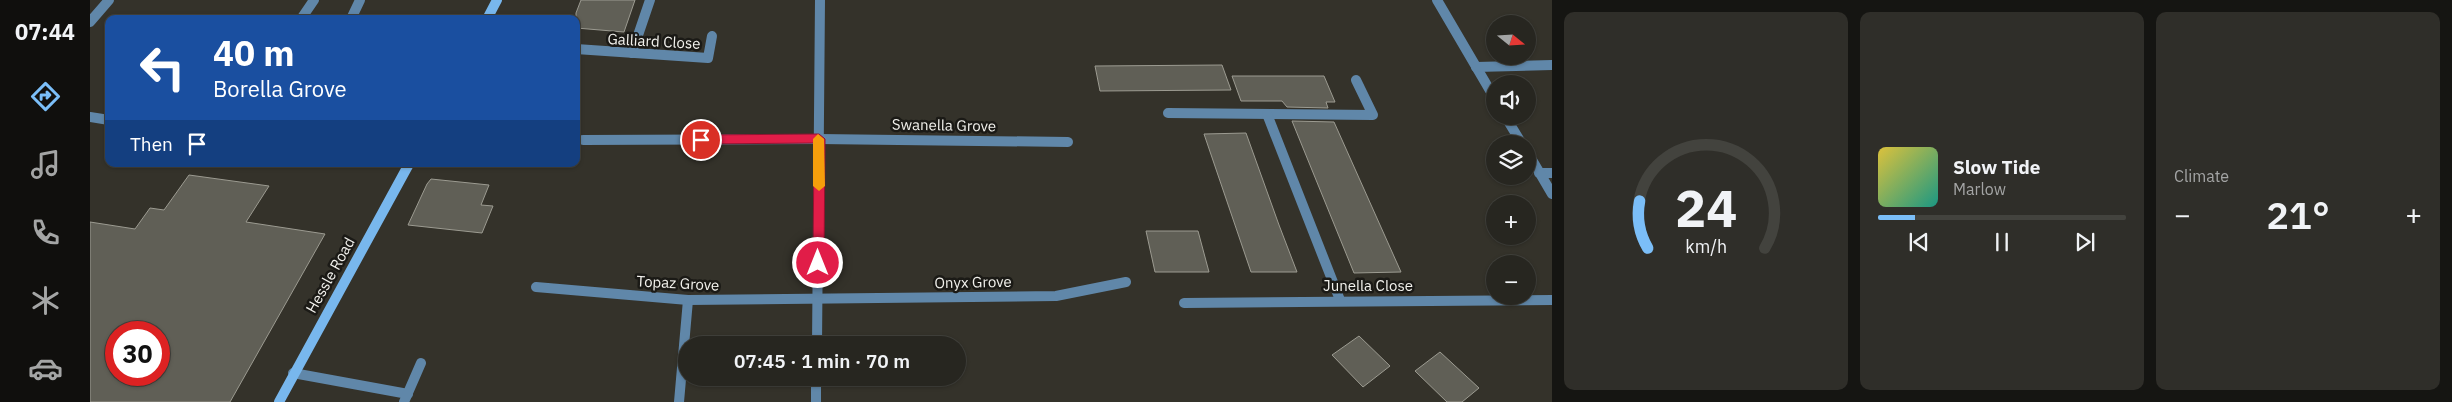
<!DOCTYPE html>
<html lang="en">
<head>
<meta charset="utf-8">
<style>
	:root { --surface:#272620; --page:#2f2e29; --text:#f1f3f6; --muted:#a4a5a5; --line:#43433e; --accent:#7bbef8 }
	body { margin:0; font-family:"IBM Plex Sans",sans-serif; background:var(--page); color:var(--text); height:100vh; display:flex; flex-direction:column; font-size:19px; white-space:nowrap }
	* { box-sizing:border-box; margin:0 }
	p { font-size:16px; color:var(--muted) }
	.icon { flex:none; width:28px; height:28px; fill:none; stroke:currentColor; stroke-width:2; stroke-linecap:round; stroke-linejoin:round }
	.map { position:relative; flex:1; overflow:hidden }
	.panel { display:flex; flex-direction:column; gap:12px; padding:12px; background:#151512; width:900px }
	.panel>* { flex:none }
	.banner { position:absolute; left:15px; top:15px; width:475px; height:152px; border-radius:10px; box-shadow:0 1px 4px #0004,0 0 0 1px var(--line); background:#1a4fa0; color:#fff; overflow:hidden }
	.needle { width:32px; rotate:108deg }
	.controls { position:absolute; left:1396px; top:15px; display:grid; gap:10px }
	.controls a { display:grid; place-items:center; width:50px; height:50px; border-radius:50%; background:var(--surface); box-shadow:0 1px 4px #0004,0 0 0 1px var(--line); font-size:25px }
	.speed { position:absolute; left:15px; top:321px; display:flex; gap:10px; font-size:25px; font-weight:700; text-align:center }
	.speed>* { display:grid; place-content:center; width:65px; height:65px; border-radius:50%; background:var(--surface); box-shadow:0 1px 4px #0004,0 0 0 1px var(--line); line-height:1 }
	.speed .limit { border:8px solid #d22; background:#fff; color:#111 }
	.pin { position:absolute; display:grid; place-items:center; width:42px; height:42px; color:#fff; margin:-21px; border:2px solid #fff; border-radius:50%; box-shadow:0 1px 5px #0007 }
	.me { position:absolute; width:55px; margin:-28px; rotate:0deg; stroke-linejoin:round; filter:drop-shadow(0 0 4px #0008) }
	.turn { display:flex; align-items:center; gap:18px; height:105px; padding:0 25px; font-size:22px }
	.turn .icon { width:65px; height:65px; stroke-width:2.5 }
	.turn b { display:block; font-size:35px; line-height:42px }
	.then { display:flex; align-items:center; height:48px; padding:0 25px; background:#0003; gap:10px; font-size:19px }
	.big { font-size:38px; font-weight:600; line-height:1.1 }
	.panel .widget { flex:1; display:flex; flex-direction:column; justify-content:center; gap:8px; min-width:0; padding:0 18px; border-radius:10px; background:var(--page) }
	.panel .dial { align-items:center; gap:0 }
	.dial svg { height:130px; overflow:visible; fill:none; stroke:var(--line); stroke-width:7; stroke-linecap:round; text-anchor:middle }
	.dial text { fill:var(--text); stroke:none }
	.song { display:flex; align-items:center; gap:15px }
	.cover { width:60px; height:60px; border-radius:8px; background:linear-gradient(135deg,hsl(50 70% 55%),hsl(170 70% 35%)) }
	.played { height:5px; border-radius:2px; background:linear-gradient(90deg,var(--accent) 15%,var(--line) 15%) }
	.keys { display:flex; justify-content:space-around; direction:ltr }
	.heat { display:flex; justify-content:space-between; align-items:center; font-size:28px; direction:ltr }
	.panel .tiles { flex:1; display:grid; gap:12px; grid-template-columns:repeat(3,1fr) }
	.trip { position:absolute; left:588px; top:336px; width:288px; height:50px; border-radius:25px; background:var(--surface); box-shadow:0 1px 4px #0004,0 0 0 1px var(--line); font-weight:600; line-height:50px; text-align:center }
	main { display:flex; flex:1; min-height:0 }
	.tabs { display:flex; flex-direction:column; width:90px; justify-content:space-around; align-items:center; background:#100f0d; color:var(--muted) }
	.tabs .icon { width:35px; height:35px }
	.tabs .on { color:var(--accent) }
	.tabs b { font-size:22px; color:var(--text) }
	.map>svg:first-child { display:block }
</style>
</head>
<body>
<main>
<nav class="tabs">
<b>07:44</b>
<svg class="icon on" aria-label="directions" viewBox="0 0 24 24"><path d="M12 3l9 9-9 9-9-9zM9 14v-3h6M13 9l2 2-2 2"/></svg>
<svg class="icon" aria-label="music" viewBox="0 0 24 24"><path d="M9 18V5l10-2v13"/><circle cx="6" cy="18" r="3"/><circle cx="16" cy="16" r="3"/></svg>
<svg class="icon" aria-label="phone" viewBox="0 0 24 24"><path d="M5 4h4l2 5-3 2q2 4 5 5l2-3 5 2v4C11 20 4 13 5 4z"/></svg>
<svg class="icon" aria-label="climate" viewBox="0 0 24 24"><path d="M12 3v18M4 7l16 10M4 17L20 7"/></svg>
<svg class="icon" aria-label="car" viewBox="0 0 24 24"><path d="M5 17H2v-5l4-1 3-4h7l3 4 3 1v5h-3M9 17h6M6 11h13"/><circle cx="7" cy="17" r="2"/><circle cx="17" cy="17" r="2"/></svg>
</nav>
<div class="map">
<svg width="1462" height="402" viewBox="0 0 1462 402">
	<rect width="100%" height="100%" fill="#34322a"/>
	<g fill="#605f56" stroke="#9c9b91" fill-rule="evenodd">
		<path d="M491,0h54l-11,32 -48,-4v-15z"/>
		<path d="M1132,65l9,25 -131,1 -5,-25z"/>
		<path d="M1142,76h92l11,26h-9l2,6 -41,-1 -5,-6h-41z"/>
		<path d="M1202,121l42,1 67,150 -47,1z"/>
		<path d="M1156,133l33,92 18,47h-46l-47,-138z"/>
		<path d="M99,175l80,11 -23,36 79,12 -95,168h-140v-180l45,7 15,-21 14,2zM26,332h43v43h-43z"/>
		<path d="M341,179l58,6 -8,20 12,1 -11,27 -74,-8 19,-41z"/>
		<path d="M1056,231h52l11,41h-54z"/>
		<path d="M1269,336l31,30 -27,21 -31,-32z"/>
		<path d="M1350,352l39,36 -17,14h-15l-32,-31z"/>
	</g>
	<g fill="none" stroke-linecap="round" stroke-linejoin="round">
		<g stroke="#6087a9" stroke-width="10">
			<path d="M211,19l13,-19"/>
			<path d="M261,19l9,-19"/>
			<path d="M0,22l19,-22"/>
			<path d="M542,53l18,-53"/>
			<path d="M1078,113l205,2 -17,-35"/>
			<path d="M0,117l19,3"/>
			<path d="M1449,173h13"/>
			<path d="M589,402l9,-102"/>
		</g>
		<g stroke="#6087a9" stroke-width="10">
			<path d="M1347,0l58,99"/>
			<path d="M486,49l132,9 4,-22"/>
			<path d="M1386,67l76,-2"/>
			<path d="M1177,114l73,186"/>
			<path d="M1415,116l17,28"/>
			<path d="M493,140l236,-1 249,3"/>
			<path d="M1438,153l24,41"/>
			<path d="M446,287l152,13 368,-4 70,-14"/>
			<path d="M1094,303l368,-3"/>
			<path d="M727,345l3,-345"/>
			<path d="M203,373l115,21"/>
			<path d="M726,378v24"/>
			<path d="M314,402l17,-39"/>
		</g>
		<g stroke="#78b7ed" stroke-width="10">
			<path d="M397,19l10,-19"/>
			<path d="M189,402l130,-238"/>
		</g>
	</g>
	<path fill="#e11d48" stroke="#92132f" d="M729,134l6,5 -1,124 -6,6 -5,-6 1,-120 -113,1 -6,-4 6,-5z"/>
	<path fill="#f59e0b" d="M728,134l6,5 1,47 -6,5 -6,-5v-47z"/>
	<g text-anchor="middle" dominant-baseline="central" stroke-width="5" stroke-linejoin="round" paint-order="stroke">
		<g font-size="15" fill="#f3f2ed" stroke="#1b1a16">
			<text transform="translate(564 41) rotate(3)">Galliard Close</text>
			<text transform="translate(854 125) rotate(1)">Swanella Grove</text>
			<text transform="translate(240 275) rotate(-61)">Hessle Road</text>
			<text transform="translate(883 282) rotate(-1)">Onyx Grove</text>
			<text transform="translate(588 283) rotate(3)">Topaz Grove</text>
			<text x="1278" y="285">Junella Close</text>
		</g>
	</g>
</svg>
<div class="controls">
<a><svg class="needle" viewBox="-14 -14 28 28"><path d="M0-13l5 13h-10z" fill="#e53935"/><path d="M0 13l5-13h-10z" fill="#a4a5a5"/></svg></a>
<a><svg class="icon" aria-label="sound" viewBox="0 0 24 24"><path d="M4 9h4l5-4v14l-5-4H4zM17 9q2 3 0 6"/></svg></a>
<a><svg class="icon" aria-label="layers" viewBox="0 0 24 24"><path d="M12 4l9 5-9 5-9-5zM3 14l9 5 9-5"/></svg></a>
<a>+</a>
<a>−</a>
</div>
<div class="speed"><div class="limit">30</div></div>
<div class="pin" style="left:611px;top:140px;background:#d93025"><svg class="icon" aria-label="arrive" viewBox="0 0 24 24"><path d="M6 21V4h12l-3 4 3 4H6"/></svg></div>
<svg class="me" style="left:728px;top:263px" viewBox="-20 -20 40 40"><circle r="17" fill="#e11d48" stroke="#fff" stroke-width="3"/><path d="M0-11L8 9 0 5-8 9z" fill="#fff"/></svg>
<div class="trip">07:45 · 1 min · 70 m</div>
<div class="banner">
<div class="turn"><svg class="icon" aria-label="left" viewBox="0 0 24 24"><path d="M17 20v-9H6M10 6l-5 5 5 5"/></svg><div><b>40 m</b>Borella Grove</div></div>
<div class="then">Then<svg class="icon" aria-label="arrive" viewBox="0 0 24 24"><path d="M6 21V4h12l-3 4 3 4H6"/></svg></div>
</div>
</div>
<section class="panel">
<div class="tiles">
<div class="widget dial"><svg viewBox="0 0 100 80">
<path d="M14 69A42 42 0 1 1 86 69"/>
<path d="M14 69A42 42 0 0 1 9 40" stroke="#7bbef8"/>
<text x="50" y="56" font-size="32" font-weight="700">24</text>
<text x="50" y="72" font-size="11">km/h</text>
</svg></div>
<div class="widget">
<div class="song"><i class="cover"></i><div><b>Slow Tide</b><p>Marlow</p></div></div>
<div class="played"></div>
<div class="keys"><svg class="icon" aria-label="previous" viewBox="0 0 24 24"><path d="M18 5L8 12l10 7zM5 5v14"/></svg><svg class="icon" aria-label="pause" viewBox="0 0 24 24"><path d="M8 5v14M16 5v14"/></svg><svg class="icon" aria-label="next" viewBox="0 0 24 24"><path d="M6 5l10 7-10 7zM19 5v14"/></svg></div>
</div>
<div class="widget"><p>Climate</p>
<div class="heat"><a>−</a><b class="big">21°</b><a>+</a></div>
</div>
</div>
</section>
</main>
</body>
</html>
